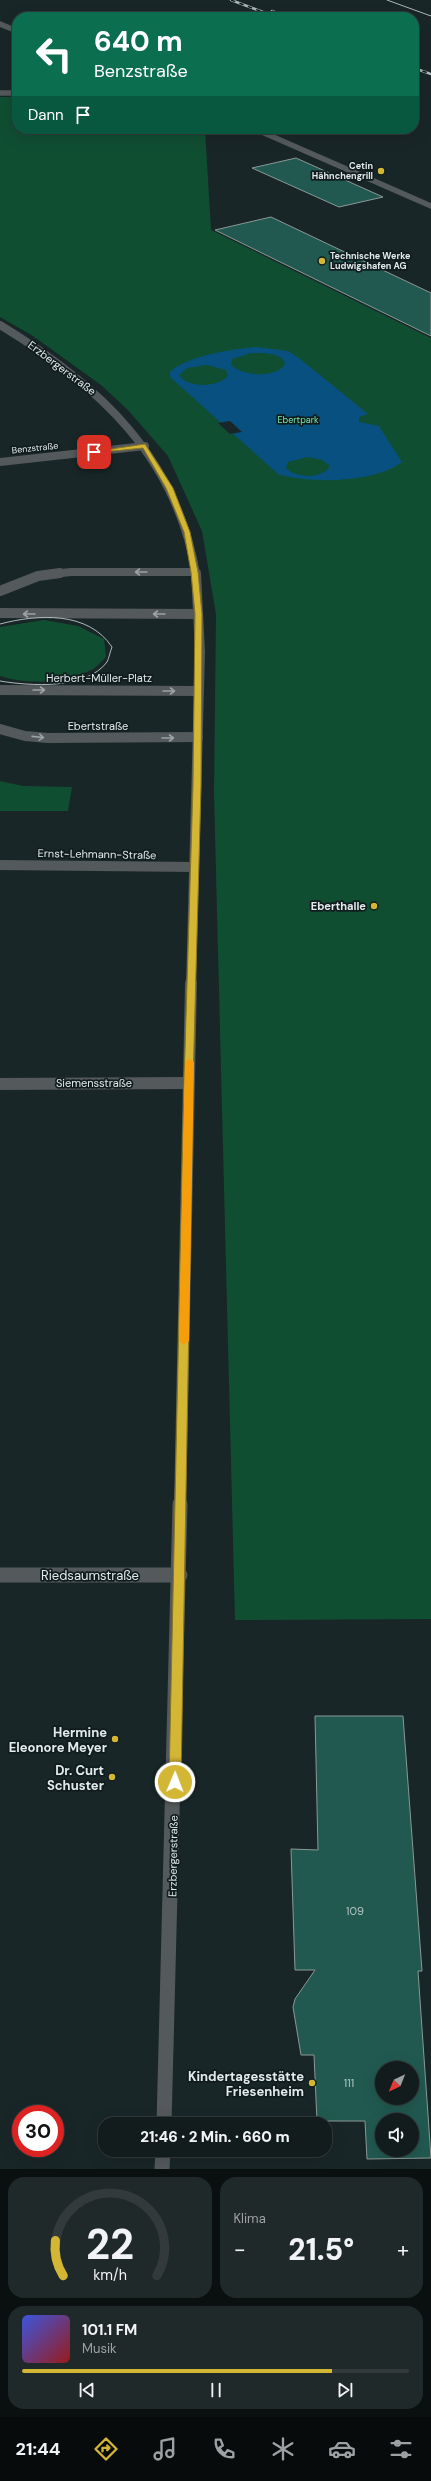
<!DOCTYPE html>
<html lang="de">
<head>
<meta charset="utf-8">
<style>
	:root { --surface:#131c1d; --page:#20292a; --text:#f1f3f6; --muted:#9da1a4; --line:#323a3b; --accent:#d4b635 }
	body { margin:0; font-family:"DM Sans",sans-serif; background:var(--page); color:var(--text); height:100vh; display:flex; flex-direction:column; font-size:15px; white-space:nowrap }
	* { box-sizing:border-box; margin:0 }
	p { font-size:13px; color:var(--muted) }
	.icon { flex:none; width:22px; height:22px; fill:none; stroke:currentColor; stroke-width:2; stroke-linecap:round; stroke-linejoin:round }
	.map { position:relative; height:2169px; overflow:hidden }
	.sheet { display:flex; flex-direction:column; gap:8px; padding:8px; background:#0a0f10; flex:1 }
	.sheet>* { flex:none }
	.banner { position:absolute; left:12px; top:12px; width:407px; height:122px; border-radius:16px; box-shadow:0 4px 16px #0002,0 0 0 1px var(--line); background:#0b6e4f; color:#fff; overflow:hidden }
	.needle { width:26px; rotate:223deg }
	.tools { position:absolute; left:375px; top:2061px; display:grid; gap:8px }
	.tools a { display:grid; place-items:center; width:44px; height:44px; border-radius:50%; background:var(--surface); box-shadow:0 4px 16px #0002,0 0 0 1px var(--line); font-size:20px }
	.speed { position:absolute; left:12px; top:2105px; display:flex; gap:8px; font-size:20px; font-weight:700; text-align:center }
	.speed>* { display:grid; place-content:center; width:52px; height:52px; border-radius:50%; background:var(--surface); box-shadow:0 4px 16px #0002,0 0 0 1px var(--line); line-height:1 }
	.speed .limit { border:6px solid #d22; background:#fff; color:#111 }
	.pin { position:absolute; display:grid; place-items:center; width:34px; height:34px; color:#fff; margin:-17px; border-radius:8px; box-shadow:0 2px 6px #0006 }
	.me { position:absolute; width:44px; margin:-22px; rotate:1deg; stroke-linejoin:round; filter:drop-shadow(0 0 3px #0008) }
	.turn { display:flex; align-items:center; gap:14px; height:84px; padding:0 16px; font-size:18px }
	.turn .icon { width:52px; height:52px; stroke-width:2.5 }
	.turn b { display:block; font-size:28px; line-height:34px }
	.then { display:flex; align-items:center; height:38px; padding:0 16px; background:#0003; gap:8px; font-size:15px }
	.big { font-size:30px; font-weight:800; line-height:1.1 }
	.sheet .tile { flex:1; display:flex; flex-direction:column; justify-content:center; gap:6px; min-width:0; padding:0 14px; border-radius:16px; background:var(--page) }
	.sheet .dial { align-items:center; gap:0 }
	.dial svg { height:104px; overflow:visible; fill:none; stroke:var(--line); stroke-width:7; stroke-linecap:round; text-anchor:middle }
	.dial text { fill:var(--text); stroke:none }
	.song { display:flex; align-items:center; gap:12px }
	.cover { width:48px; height:48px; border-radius:6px; background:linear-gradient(135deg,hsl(230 70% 55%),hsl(0 70% 35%)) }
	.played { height:4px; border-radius:2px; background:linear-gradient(90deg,var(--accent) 80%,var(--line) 80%) }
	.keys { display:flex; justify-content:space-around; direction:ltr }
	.heat { display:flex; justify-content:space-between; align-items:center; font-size:22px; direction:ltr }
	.sheet .tiles { flex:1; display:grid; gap:8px; grid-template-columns:1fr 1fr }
	.tile:last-child { grid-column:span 2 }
	.trip { position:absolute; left:98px; top:2117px; width:234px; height:40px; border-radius:16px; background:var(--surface); box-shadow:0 4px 16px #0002,0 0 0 1px var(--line); font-weight:800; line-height:40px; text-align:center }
	.dock { display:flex; height:64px; justify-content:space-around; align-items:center; background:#080b0c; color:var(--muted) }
	.dock .icon { width:28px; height:28px }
	.dock .selected { color:var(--accent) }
	.dock b { font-size:18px; color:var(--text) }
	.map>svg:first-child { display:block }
</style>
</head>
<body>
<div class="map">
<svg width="431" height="2169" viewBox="0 0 431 2169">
	<rect width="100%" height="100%" fill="#192627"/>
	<g fill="#104e32">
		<path d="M0,97h17v32h188l6,101 220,108v1281l-196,1 -21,-827 2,-179 -14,-83 -34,-75 -40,-46 -27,-25 -68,-49 -33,-19z"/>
		<path d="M44,620l34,6 26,13 2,18c-5,5 -11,12 -17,14 -27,12 -61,14 -89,5v-49z"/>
		<path d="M0,781l23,5 49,1 -4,24h-68z"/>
	</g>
	<path fill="#07507f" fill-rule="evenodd" d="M256,347l32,4 11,7 69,56 -9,3v5l20,4 23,36c-27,21 -92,22 -124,12l-108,-97v-5c16,-16 63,-23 86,-25zM251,353c10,0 32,-1 34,11 -10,15 -42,12 -54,1l1,-6zM207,365l19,5 2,6c-9,11 -40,13 -49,-1l8,-7zM308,457l14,3 7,5v3c-10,11 -33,10 -43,0l2,-6z"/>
	<path fill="#192627" d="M230,421l12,11 -12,2 -12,-11z"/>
	<g fill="#215950" stroke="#8b9996" fill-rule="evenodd">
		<path d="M296,158l87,39 -44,10 -87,-39z"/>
		<path d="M271,217l160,76v43l-216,-106z"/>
		<path d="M315,1716h88l19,255h-4l13,187 -64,1 -2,-38h-48l-3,-66h-13l-8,-48 2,-8 20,-29h-20l-4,-121 27,1zM382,2068h30v30h-30zM382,2120h30v30h-30z"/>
	</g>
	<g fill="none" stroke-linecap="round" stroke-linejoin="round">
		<path stroke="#54595c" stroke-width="5.5" d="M0,93h17"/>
		<g stroke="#54595c" stroke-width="8">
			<path d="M0,325c99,60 176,131 196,249"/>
			<path d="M0,462l145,-16"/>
			<path d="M52,574l19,-2h123"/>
		</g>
		<g stroke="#54595c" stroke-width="10">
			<path d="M0,591l38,-15 22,-3"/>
			<path d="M0,613l198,1"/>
			<path d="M0,690l199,1"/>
			<path d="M0,729l25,7 23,2 150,-1"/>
			<path d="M0,865l194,2"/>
			<path d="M191,984l9,-332 -4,-79"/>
		</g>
		<g stroke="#54595c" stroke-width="12">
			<path d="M0,1084l189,-1"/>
			<path d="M180,1505l11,-522"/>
		</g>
		<g stroke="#54595c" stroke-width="15">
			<path d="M0,1575h180"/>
			<path d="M164,2124l16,-620"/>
			<path d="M162,2169l1,-19"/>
		</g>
		<g stroke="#54595c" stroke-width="5.5">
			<path d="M0,24l17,7"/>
			<path d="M255,129l176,77"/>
		</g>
		<g stroke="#afb8b9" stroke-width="1">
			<path d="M387,0l44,16"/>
			<path d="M0,624c38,-10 88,-13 112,23 -2,5 -3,11 -5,15 -21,28 -77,24 -107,19"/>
		</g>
		<defs>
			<g id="rail">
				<path d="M231,0l45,17"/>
				<path d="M272,11l15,6"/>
				<path d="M414,68l17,6"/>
			</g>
		</defs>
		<use href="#rail" stroke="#afb8b9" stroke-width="2.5"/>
		<use href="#rail" stroke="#101c1d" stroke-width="1.5" stroke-dasharray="4.5" stroke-linecap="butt"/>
	</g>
	<defs><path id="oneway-shaft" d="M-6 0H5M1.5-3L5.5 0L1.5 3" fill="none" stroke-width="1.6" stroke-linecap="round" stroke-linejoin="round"/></defs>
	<g stroke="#9ba2a4">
		<use href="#oneway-shaft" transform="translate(141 572) rotate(180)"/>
		<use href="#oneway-shaft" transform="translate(29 614) rotate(-180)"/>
		<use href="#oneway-shaft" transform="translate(159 614) rotate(180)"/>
		<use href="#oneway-shaft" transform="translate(39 690)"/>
		<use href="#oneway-shaft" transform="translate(169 691)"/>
		<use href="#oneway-shaft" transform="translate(38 737) rotate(6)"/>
		<use href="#oneway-shaft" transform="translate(168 738)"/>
	</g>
	<path fill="#d4b635" stroke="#8a7622" d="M145,444l28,44 17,44 8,40 4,42 -1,172 -8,297 -12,699 -6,4 -6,-4 15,-699 9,-297 2,-172 -4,-42 -7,-40 -18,-44 -23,-40 -49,5 -3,-1z"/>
	<path fill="#f59e0b" d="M189,1059l5,3 -5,279 -5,4 -5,-4 6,-279z"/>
	<g fill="#d4b635" stroke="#101c1d" stroke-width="1.5">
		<circle cx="381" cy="171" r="4"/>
		<circle cx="322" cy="261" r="4"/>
		<circle cx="374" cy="906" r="4"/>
		<circle cx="115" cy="1739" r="4"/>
		<circle cx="112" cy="1777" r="4"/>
		<circle cx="312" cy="2083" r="4"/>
	</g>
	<g text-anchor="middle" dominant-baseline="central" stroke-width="3.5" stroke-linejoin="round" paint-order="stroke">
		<g font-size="9" font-weight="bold" fill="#e2eaeb" stroke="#101c1d" text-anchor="end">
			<text x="373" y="166">Cetin<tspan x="373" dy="10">Hähnchengrill</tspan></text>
			<text x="330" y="256" text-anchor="start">Technische Werke<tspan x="330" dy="10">Ludwigshafen AG</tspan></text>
		</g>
		<g font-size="9" fill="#7ceab1" stroke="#101c1d">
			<text x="298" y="420">Ebertpark</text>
		</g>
		<g font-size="9" fill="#e2eaeb" stroke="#101c1d">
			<text transform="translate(35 448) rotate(-6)">Benzstraße</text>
		</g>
		<g font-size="11" fill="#e2eaeb" stroke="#101c1d">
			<text transform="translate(62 368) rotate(37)">Erzbergerstraße</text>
			<text x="99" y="678">Herbert-Müller-Platz</text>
			<text x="98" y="726">Ebertstraße</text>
			<text transform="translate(97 854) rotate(1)">Ernst-Lehmann-Straße</text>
			<text x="94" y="1083">Siemensstraße</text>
			<text transform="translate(173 1856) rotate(-89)">Erzbergerstraße</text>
		</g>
		<g font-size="11" font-weight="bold" fill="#e2eaeb" stroke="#101c1d" text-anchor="end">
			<text x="366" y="906">Eberthalle</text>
		</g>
		<g font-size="11" fill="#b2c6c4">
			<text x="355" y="1911">109</text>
			<text x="349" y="2083">111</text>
		</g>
		<g font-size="13" fill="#e2eaeb" stroke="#101c1d">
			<text x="90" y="1575">Riedsaumstraße</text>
		</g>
		<g font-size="13" font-weight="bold" fill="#e2eaeb" stroke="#101c1d" text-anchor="end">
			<text x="107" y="1732">Hermine<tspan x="107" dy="15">Eleonore Meyer</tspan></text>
			<text x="104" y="1770">Dr. Curt<tspan x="104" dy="15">Schuster</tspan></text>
			<text x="304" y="2076">Kindertagesstätte<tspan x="304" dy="15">Friesenheim</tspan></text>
		</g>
	</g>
</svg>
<div class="tools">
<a><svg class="needle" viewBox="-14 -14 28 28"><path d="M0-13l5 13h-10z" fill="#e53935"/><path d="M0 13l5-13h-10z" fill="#9da1a4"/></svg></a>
<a><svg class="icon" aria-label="sound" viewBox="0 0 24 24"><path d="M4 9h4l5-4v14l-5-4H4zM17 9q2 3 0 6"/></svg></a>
</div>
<div class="speed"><div class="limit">30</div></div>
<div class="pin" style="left:94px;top:452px;background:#d93025"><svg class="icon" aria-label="arrive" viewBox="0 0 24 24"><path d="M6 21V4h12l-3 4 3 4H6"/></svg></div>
<svg class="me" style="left:175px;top:1782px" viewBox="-20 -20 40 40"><circle r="17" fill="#d4b635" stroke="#fff" stroke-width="3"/><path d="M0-11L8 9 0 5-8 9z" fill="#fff"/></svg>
<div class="trip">21:46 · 2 Min. · 660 m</div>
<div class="banner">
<div class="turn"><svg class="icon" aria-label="left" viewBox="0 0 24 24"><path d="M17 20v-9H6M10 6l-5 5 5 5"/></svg><div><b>640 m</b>Benzstraße</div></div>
<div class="then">Dann<svg class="icon" aria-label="arrive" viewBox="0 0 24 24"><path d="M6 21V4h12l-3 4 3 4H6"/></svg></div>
</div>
</div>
<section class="sheet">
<div class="tiles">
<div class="tile dial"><svg viewBox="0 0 100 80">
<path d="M14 69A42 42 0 1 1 86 69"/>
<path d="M14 69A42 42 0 0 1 8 42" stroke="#d4b635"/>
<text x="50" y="56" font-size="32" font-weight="700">22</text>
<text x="50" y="72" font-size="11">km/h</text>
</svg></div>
<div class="tile"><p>Klima</p>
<div class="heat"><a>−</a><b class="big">21.5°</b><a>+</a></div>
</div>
<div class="tile">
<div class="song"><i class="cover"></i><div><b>101.1 FM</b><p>Musik</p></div></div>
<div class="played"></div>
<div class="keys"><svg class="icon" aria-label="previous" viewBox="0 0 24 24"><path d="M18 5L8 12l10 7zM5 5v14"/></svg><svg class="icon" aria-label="pause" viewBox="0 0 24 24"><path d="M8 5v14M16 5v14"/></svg><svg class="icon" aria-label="next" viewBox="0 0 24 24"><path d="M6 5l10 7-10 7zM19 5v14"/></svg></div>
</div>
</div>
</section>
<nav class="dock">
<b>21:44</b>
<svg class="icon selected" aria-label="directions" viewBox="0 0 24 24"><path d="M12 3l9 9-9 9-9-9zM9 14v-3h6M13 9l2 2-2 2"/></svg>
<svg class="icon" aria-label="music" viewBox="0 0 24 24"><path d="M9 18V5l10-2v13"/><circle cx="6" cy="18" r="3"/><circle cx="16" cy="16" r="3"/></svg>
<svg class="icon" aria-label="phone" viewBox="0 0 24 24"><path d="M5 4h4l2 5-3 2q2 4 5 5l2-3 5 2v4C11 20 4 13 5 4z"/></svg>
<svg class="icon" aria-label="climate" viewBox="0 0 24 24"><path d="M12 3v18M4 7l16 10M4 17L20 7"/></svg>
<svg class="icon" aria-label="car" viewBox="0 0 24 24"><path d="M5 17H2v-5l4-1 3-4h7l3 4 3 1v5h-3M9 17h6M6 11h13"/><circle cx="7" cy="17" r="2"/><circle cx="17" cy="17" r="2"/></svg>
<svg class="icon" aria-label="filters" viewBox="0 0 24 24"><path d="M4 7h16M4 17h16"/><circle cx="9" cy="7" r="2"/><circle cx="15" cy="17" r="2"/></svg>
</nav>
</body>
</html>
